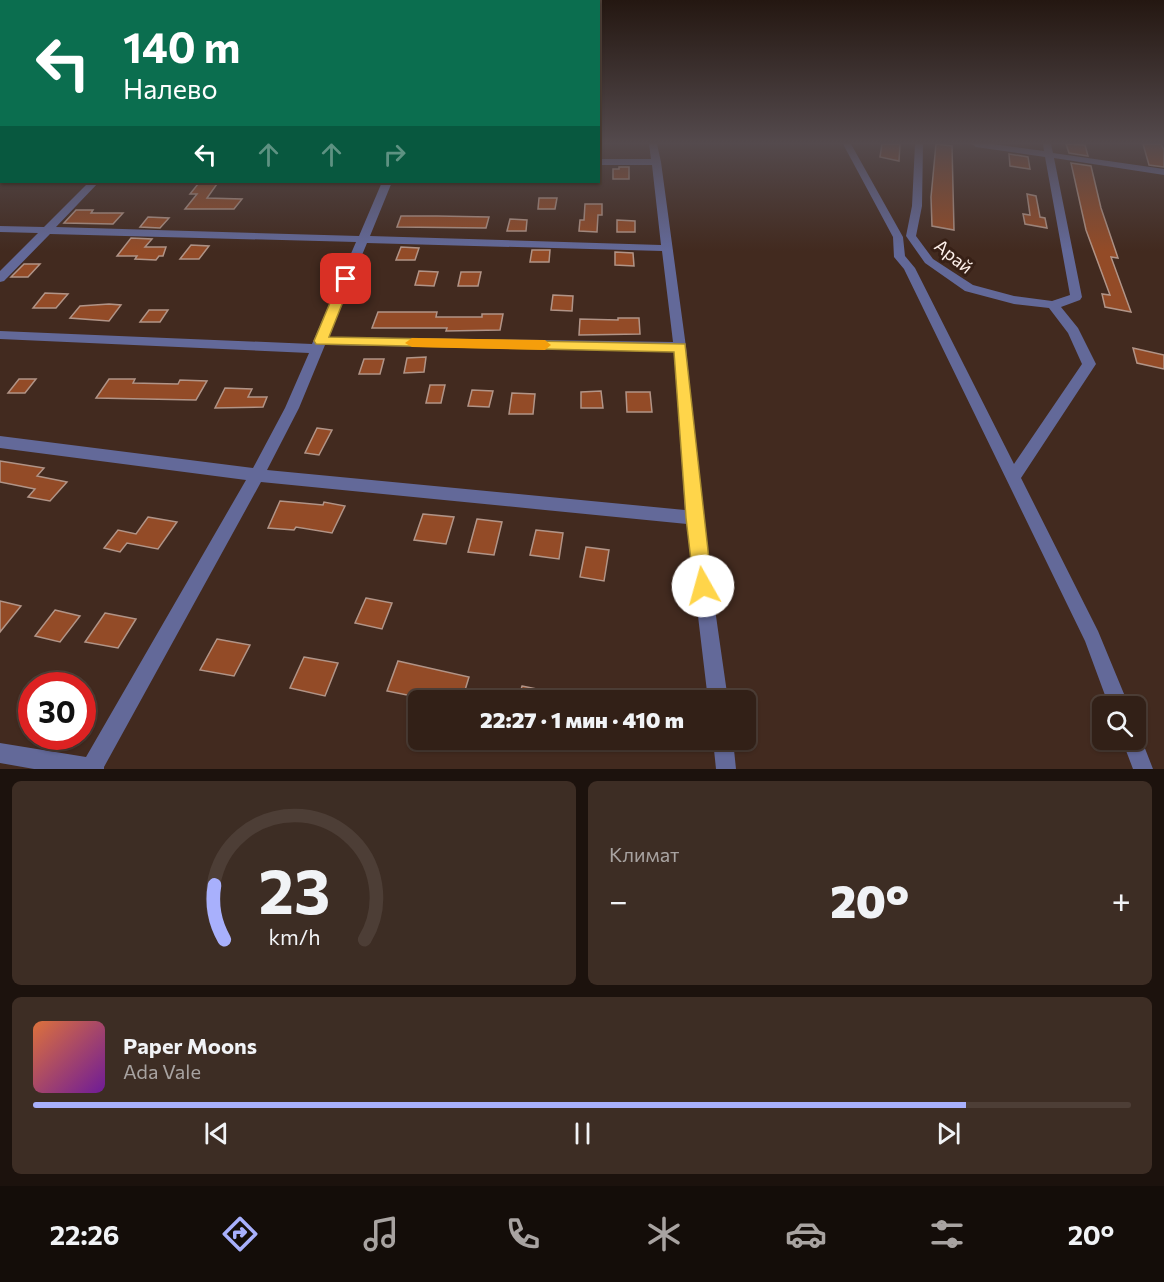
<!DOCTYPE html>
<html lang="ru">
<head>
<meta charset="utf-8">
<style>
	:root { --surface:#322017; --page:#3d2d24; --text:#f1f3f6; --muted:#a8a3a1; --line:#4d3e36; --accent:#a8b0fc }
	body { margin:0; font-family:Commissioner,sans-serif; background:var(--page); color:var(--text); height:100vh; display:flex; flex-direction:column; font-size:22px; white-space:nowrap }
	* { box-sizing:border-box; margin:0 }
	p { font-size:20px; color:var(--muted) }
	.icon { flex:none; width:33px; height:33px; fill:none; stroke:currentColor; stroke-width:2; stroke-linecap:round; stroke-linejoin:round }
	.map { position:relative; height:769px; overflow:hidden }
	.sheet { display:flex; flex-direction:column; gap:12px; padding:12px; background:#1c120d; flex:1 }
	.sheet>* { flex:none }
	.banner { position:absolute; left:0px; top:0px; width:600px; height:183px; box-shadow:0 2px 4px #0004,0 0 0 2px var(--line); background:#0b6e4f; color:#fff; overflow:hidden }
	.tools { position:absolute; left:1092px; top:696px; display:grid; gap:12px }
	.tools a { display:grid; place-items:center; width:54px; height:54px; border-radius:9px; background:var(--surface); box-shadow:0 2px 4px #0004,0 0 0 2px var(--line); font-size:30px }
	.speed { position:absolute; left:18px; top:672px; display:flex; gap:12px; font-size:30px; font-weight:700; text-align:center }
	.speed>* { display:grid; place-content:center; width:78px; height:78px; border-radius:50%; background:var(--surface); box-shadow:0 2px 4px #0004,0 0 0 2px var(--line); line-height:1 }
	.speed .limit { border:9px solid #d22; background:#fff; color:#111 }
	.pin { position:absolute; display:grid; place-items:center; width:51px; height:51px; color:#fff; margin:-26px; border-radius:12px; box-shadow:0 3px 9px #0006 }
	.me { position:absolute; width:66px; margin:-33px; rotate:353deg; stroke-linejoin:round; filter:drop-shadow(0 0 4px #0008) }
	.turn { display:flex; align-items:center; gap:21px; height:126px; padding:0 24px; font-size:27px }
	.turn .icon { width:78px; height:78px; stroke-width:2.5 }
	.turn b { display:block; font-size:42px; line-height:51px }
	.lanes { display:flex; align-items:center; height:57px; padding:0 24px; background:#0003; justify-content:center; gap:30px; direction:ltr }
	.lanes .off { opacity:.35 }
	.big { font-size:45px; font-weight:800; line-height:1.1 }
	.sheet .widget { flex:1; display:flex; flex-direction:column; justify-content:center; gap:9px; min-width:0; padding:0 21px; border-radius:9px; background:var(--page) }
	.sheet .dial { align-items:center; gap:0 }
	.dial svg { height:156px; overflow:visible; fill:none; stroke:var(--line); stroke-width:7; stroke-linecap:round; text-anchor:middle }
	.dial text { fill:var(--text); stroke:none }
	.song { display:flex; align-items:center; gap:18px }
	.cover { width:72px; height:72px; border-radius:9px; background:linear-gradient(135deg,hsl(20 70% 55%),hsl(280 70% 35%)) }
	.played { height:6px; border-radius:3px; background:linear-gradient(90deg,var(--accent) 85%,var(--line) 85%) }
	.keys { display:flex; justify-content:space-around; direction:ltr }
	.heat { display:flex; justify-content:space-between; align-items:center; font-size:33px; direction:ltr }
	.sheet .tiles { flex:1; display:grid; gap:12px; grid-template-columns:1fr 1fr }
	.widget:last-child { grid-column:span 2 }
	.trip { position:absolute; left:408px; top:690px; width:348px; height:60px; border-radius:9px; background:var(--surface); box-shadow:0 2px 4px #0004,0 0 0 2px var(--line); font-weight:800; line-height:60px; text-align:center }
	.dock { display:flex; height:96px; justify-content:space-around; align-items:center; background:#140d09; color:var(--muted) }
	.dock .icon { width:42px; height:42px }
	.dock .active { color:var(--accent) }
	.dock b { font-size:27px; color:var(--text) }
	.map>svg:first-child { display:block }
</style>
</head>
<body>
<div class="map">
<svg width="1164" height="769" viewBox="0 0 1164 769">
	<rect width="100%" height="100%" fill="#422a1f"/>
	<g fill="#934b27" stroke="#b19487" stroke-width="1.5">
		<path d="M882,144h18l-1,17 -19,-4z"/>
		<path d="M936,144l16,2 2,84 -22,-4 -1,-29z"/>
		<path d="M1066,144l19,1 3,11 -19,-3z"/>
		<path d="M1143,144h18l3,6v17l-15,-2z"/>
		<path d="M1009,154l19,3 2,12 -20,-3z"/>
		<path d="M1071,163l20,3 10,42 17,50 -7,-1 20,55 -26,-5 -3,-13 8,1 -24,-65z"/>
		<path d="M619,167h10v12h-16v-10h6z"/>
		<path d="M198,184h19l-10,14 35,1 -8,10h-49l12,-15h-7z"/>
		<path d="M1027,194l9,2 4,21 5,1 2,10 -22,-4 -2,-10 7,1z"/>
		<path d="M539,198h18l-2,11h-17z"/>
		<path d="M585,204h17v11h-4l-1,17 -18,-1 1,-11h4z"/>
		<path d="M76,210h17l-2,3h32l-10,11 -49,-1z"/>
		<path d="M401,216h36l52,1 -3,11 -89,-1z"/>
		<path d="M148,217l21,1 -9,10 -20,-1z"/>
		<path d="M510,219l17,1 -1,11h-19z"/>
		<path d="M617,220l18,1v11h-18z"/>
		<path d="M131,238l21,1 -7,8h21l-3,9h-4l-3,4 -21,-1 2,-3h-20z"/>
		<path d="M191,245l18,1 -10,13h-19z"/>
		<path d="M401,247l18,1 -4,12h-19z"/>
		<path d="M532,250h18l-1,12h-19z"/>
		<path d="M615,252l18,1 1,13 -19,-1z"/>
		<path d="M24,264h16l-12,13h-17z"/>
		<path d="M419,271l19,1 -4,14 -19,-1z"/>
		<path d="M461,272h20l-3,14h-20z"/>
		<path d="M45,293l23,1 -12,14h-23z"/>
		<path d="M553,295l20,1 -1,15 -21,-1z"/>
		<path d="M109,304l12,1 -12,16 -39,-3 10,-12z"/>
		<path d="M149,310h19l-8,12h-20z"/>
		<path d="M378,312h59l-1,5h46v-3h21l-3,16 -54,1 1,-3h-75z"/>
		<path d="M618,318h21l1,16 -61,1 1,-16 38,1z"/>
		<path d="M1133,348l31,7v14l-27,-6z"/>
		<path d="M426,357l-2,15 -20,1 3,-15z"/>
		<path d="M364,359h20l-4,15h-21z"/>
		<path d="M19,379h17l-11,14h-17z"/>
		<path d="M109,379h26l-2,4 45,1 2,-4 27,1 -11,19 -100,-2z"/>
		<path d="M430,385h15l-4,18h-15z"/>
		<path d="M225,388l27,1 -4,8h19l-4,10 -48,1z"/>
		<path d="M472,390l21,1 -4,16 -21,-1z"/>
		<path d="M601,391l2,17h-22v-16z"/>
		<path d="M626,392h24l2,20h-25z"/>
		<path d="M512,393l23,1 -2,20h-24z"/>
		<path d="M317,428l15,2 -13,25 -14,-2z"/>
		<path d="M0,461l44,7 -7,8 30,6 -17,19 -22,-4 7,-8 -35,-7z"/>
		<path d="M280,501l43,4 1,-3 21,4 -13,27 -36,-6 -2,3 -26,-2z"/>
		<path d="M423,514l31,3 -8,27 -32,-4z"/>
		<path d="M148,517l29,5 -19,27 -31,-6 -7,9 -16,-4 14,-18 18,4z"/>
		<path d="M477,519l25,3 -8,33 -26,-3z"/>
		<path d="M536,530l27,3 -4,26 -29,-4z"/>
		<path d="M586,547l23,3 -5,31 -24,-4z"/>
		<path d="M366,598l26,5 -10,26 -27,-6z"/>
		<path d="M0,601l21,5 -21,26z"/>
		<path d="M55,610l25,6 -20,26 -25,-6z"/>
		<path d="M105,613l31,6 -18,29 -33,-6z"/>
		<path d="M217,639l33,6 -16,31 -34,-6z"/>
		<path d="M304,657l34,6 -13,33 -35,-8z"/>
		<path d="M398,661l71,16 -7,23h-30l-45,-9z"/>
		<path d="M522,686l30,6 -2,8h-32z"/>
	</g>
	<g fill="none" stroke-linecap="round" stroke-linejoin="round">
		<g fill="#636999" fill-rule="evenodd">
			<path d="M649,144h8l4,18 25,185 16,171 26,182h-20l-21,-176 -426,-42 -157,285v2h-70l-34,-6v-20l86,14 160,-277 -246,-32v-12l253,32 32,-60 24,-55 -309,-14v-8l312,13 44,-102 -306,-8 -46,47 -4,1v-11l38,-38 -38,-1v-6l44,1 45,-45h10l-43,45 303,9 23,-54h10l-22,54 291,9 -9,-80h-54v-6h53zM367,243l295,8 11,91 -345,-5zM325,345l349,6 11,159 -418,-40 32,-62z"/>
			<path d="M843,144h8l52,93 2,19 10,12 99,196 68,-100 -14,-31 -19,-25 -35,-4 -49,-13 -40,-28 -19,-27 6,-30 3,-62h8l-1,62 -6,30 17,23 40,26 41,11 38,5 18,-6 -25,-138 -69,-10 -4,-3h21l51,7 -1,-7h8l2,9 111,16v6l-110,-17 28,139 -2,3 -19,7 17,21 18,36 -75,114 77,153 31,75h-20l-24,-65 -181,-372 -10,-12 -1,-20z"/>
			<rect x="0" y="151" width="2" height="6"/>
			<path d="M1136,731l3,2 14,36h-20l-11,-29h14z"/>
			<path d="M713,740h20l3,29h-20z"/>
		</g>
	</g>
	<linearGradient id="sky" x2="0" y2="1"><stop stop-color="#241711"/><stop offset="0.57" stop-color="#544a4d"/><stop offset="1" stop-color="#544a4d" stop-opacity="0"/></linearGradient>
	<rect width="1164" height="251" fill="url(#sky)"/>
	<path fill="#ffd54a" stroke="#a68a30" stroke-width="1.5" d="M346,275l6,4 -23,58 356,7 27,242 -3,6 -6,3 -6,-3 -3,-6 -8,-68 -12,-166 -358,-8 -2,-3 26,-62z"/>
	<path fill="#f59e0b" d="M412,338l133,2 6,5 -6,5 -133,-3 -7,-4z"/>
	<g text-anchor="middle" dominant-baseline="central" stroke-width="6" stroke-linejoin="round" paint-order="stroke">
		<g font-size="18" fill="#fff2ec" stroke="#372016">
			<text transform="translate(954 256) rotate(39)">Арай</text>
		</g>
	</g>
</svg>
<div class="tools">
<a><svg class="icon" aria-label="search" viewBox="0 0 24 24"><circle cx="10" cy="10" r="6"/><path d="M15 15l6 6"/></svg></a>
</div>
<div class="speed"><div class="limit">30</div></div>
<div class="pin" style="left:346px;top:279px;background:#d93025"><svg class="icon" aria-label="arrive" viewBox="0 0 24 24"><path d="M6 21V4h12l-3 4 3 4H6"/></svg></div>
<svg class="me" style="left:703px;top:586px" viewBox="-20 -20 40 40"><circle r="19" fill="#fff"/><path d="M0-13L10 11 0 6-10 11z" fill="#ffd54a"/></svg>
<div class="trip">22:27 · 1 мин · 410 m</div>
<div class="banner">
<div class="turn"><svg class="icon" aria-label="left" viewBox="0 0 24 24"><path d="M17 20v-9H6M10 6l-5 5 5 5"/></svg><div><b>140 m</b>Налево</div></div>
<div class="lanes"><svg class="icon" aria-label="left" viewBox="0 0 24 24"><path d="M17 20v-9H6M10 6l-5 5 5 5"/></svg><svg class="icon off" aria-label="ahead" viewBox="0 0 24 24"><path d="M12 20V5M6 11l6-6 6 6"/></svg><svg class="icon off" aria-label="ahead" viewBox="0 0 24 24"><path d="M12 20V5M6 11l6-6 6 6"/></svg><svg class="icon off" aria-label="right" viewBox="0 0 24 24"><path d="M7 20v-9h11M14 6l5 5-5 5"/></svg></div>
</div>
</div>
<section class="sheet">
<div class="tiles">
<div class="widget dial"><svg viewBox="0 0 100 80">
<path d="M14 69A42 42 0 1 1 86 69"/>
<path d="M14 69A42 42 0 0 1 9 41" stroke="#a8b0fc"/>
<text x="50" y="56" font-size="32" font-weight="700">23</text>
<text x="50" y="72" font-size="11">km/h</text>
</svg></div>
<div class="widget"><p>Климат</p>
<div class="heat"><a>−</a><b class="big">20°</b><a>+</a></div>
</div>
<div class="widget">
<div class="song"><i class="cover"></i><div><b>Paper Moons</b><p>Ada Vale</p></div></div>
<div class="played"></div>
<div class="keys"><svg class="icon" aria-label="previous" viewBox="0 0 24 24"><path d="M18 5L8 12l10 7zM5 5v14"/></svg><svg class="icon" aria-label="pause" viewBox="0 0 24 24"><path d="M8 5v14M16 5v14"/></svg><svg class="icon" aria-label="next" viewBox="0 0 24 24"><path d="M6 5l10 7-10 7zM19 5v14"/></svg></div>
</div>
</div>
</section>
<nav class="dock">
<b>22:26</b>
<svg class="icon active" aria-label="directions" viewBox="0 0 24 24"><path d="M12 3l9 9-9 9-9-9zM9 14v-3h6M13 9l2 2-2 2"/></svg>
<svg class="icon" aria-label="music" viewBox="0 0 24 24"><path d="M9 18V5l10-2v13"/><circle cx="6" cy="18" r="3"/><circle cx="16" cy="16" r="3"/></svg>
<svg class="icon" aria-label="phone" viewBox="0 0 24 24"><path d="M5 4h4l2 5-3 2q2 4 5 5l2-3 5 2v4C11 20 4 13 5 4z"/></svg>
<svg class="icon" aria-label="climate" viewBox="0 0 24 24"><path d="M12 3v18M4 7l16 10M4 17L20 7"/></svg>
<svg class="icon" aria-label="car" viewBox="0 0 24 24"><path d="M5 17H2v-5l4-1 3-4h7l3 4 3 1v5h-3M9 17h6M6 11h13"/><circle cx="7" cy="17" r="2"/><circle cx="17" cy="17" r="2"/></svg>
<svg class="icon" aria-label="filters" viewBox="0 0 24 24"><path d="M4 7h16M4 17h16"/><circle cx="9" cy="7" r="2"/><circle cx="15" cy="17" r="2"/></svg>
<b>20°</b>
</nav>
</body>
</html>
